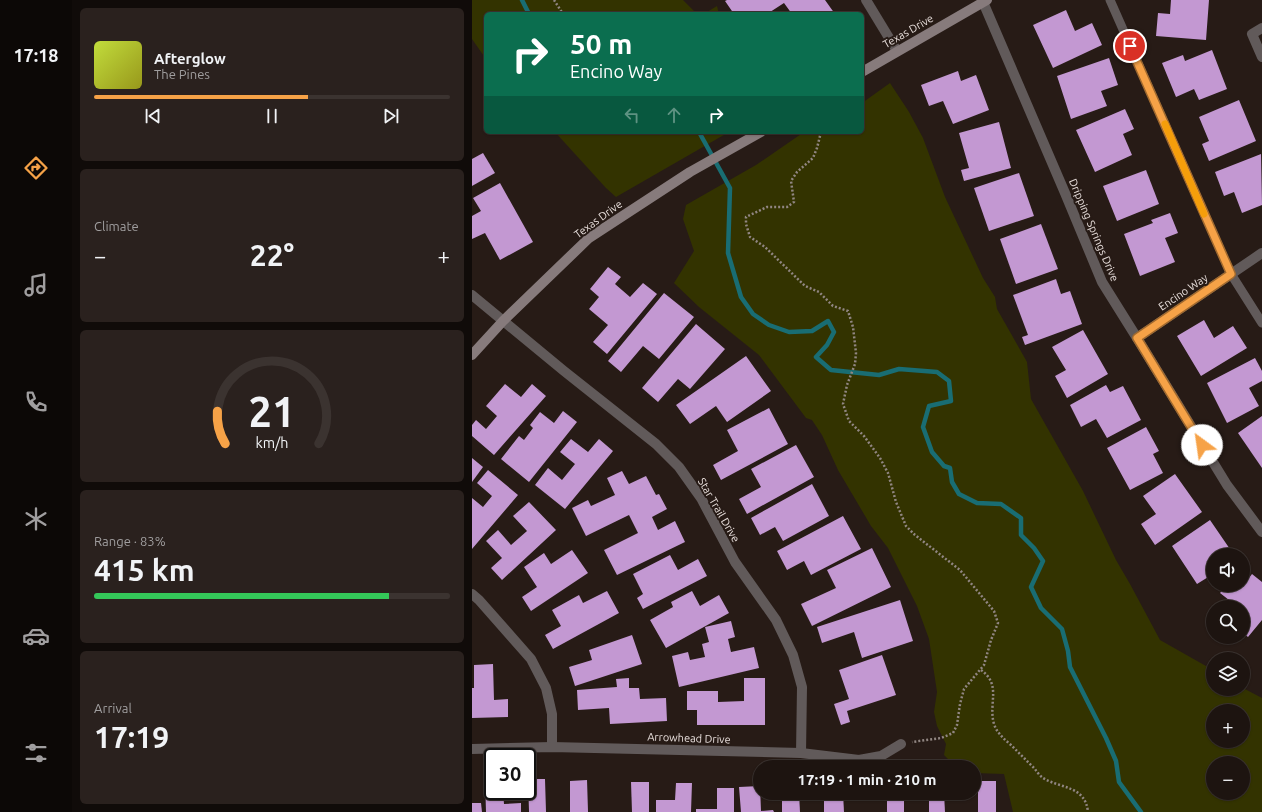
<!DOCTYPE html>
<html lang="en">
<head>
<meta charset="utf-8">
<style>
	:root { --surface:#1d1410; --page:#2a211e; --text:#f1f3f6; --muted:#a09e9f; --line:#3b3330; --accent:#f6a247 }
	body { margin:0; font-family:Ubuntu,sans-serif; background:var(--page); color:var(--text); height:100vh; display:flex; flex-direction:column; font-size:15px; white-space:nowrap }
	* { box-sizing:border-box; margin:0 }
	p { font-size:13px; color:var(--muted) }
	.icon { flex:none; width:22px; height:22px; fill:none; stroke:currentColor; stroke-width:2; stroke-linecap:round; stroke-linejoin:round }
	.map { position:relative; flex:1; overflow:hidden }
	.sheet { display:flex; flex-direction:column; gap:8px; padding:8px; background:#100b09; width:400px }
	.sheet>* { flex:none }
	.banner { position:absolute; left:12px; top:12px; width:380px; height:122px; border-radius:6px; box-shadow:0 1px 3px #0004,0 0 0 1px var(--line); background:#0b6e4f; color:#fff; overflow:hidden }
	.fabs { position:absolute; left:734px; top:548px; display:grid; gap:8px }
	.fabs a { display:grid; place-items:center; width:44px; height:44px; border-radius:50%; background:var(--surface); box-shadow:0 1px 3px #0004,0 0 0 1px var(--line); font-size:20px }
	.speed { position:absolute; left:12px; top:748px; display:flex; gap:8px; font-size:20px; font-weight:700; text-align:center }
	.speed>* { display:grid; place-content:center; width:52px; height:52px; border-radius:50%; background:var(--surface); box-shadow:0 1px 3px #0004,0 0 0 1px var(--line); line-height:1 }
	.speed .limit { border:2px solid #111; border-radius:6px; background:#fff; color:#111 }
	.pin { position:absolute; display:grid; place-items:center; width:34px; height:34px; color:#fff; margin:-17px; border:2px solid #fff; border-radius:50%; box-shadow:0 1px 4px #0007 }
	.me { position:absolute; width:44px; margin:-22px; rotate:329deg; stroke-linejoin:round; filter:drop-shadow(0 0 3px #0008) }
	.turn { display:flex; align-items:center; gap:14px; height:84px; padding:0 20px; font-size:18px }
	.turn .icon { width:52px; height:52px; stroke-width:2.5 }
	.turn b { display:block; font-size:28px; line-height:34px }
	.lanes { display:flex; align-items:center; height:38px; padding:0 20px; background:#0003; justify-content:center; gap:20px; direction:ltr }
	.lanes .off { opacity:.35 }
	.big { font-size:30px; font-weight:700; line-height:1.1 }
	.sheet .card { flex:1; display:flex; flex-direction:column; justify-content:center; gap:6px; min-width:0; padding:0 14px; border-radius:6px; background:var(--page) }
	.sheet .dial { align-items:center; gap:0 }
	.dial svg { height:104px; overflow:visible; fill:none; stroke:var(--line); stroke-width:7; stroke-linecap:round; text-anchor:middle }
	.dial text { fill:var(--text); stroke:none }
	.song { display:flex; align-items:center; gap:12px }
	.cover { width:48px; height:48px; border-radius:6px; background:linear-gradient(135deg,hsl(70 70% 55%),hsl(60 70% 35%)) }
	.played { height:4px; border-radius:2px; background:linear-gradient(90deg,var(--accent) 60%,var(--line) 60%) }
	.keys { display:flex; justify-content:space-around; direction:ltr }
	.heat { display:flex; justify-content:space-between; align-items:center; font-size:22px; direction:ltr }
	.charge { height:6px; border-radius:3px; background:linear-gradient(90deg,#34c759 83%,var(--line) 0) }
	.trip { position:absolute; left:281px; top:760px; width:228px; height:40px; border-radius:20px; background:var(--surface); box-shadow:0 1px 3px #0004,0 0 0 1px var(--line); font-weight:700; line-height:40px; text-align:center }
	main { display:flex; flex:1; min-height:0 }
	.tab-bar { display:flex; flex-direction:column; width:72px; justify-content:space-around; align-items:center; background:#0c0806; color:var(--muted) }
	.tab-bar .icon { width:28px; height:28px }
	.tab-bar .active { color:var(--accent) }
	.tab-bar b { font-size:18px; color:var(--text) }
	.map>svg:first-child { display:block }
</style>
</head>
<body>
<main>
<nav class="tab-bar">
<b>17:18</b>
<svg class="icon active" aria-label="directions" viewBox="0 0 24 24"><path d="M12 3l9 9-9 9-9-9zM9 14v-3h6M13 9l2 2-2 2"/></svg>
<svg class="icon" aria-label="music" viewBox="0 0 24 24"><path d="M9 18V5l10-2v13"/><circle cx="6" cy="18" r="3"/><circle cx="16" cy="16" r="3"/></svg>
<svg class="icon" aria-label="phone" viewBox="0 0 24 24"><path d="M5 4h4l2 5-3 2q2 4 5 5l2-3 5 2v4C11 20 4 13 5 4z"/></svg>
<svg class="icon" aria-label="climate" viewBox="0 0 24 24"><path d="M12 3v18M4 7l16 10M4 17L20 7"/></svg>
<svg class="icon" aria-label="car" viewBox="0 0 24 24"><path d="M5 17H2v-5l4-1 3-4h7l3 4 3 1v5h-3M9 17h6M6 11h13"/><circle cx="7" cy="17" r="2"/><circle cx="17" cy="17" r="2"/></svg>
<svg class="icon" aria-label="filters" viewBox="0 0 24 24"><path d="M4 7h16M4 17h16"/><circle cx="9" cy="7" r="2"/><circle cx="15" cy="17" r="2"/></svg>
</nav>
<section class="sheet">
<div class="card">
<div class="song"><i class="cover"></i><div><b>Afterglow</b><p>The Pines</p></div></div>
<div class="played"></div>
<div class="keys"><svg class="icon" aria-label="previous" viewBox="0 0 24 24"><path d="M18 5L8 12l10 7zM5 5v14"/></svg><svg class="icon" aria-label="pause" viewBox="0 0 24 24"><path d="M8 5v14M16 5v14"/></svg><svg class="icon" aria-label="next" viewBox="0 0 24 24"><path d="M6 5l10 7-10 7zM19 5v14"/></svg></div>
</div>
<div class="card"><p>Climate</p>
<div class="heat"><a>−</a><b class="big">22°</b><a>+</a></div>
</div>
<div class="card dial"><svg viewBox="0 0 100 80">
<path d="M14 69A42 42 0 1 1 86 69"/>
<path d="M14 69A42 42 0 0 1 8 44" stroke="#f6a247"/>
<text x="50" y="56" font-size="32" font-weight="700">21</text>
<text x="50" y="72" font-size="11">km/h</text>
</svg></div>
<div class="card"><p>Range · 83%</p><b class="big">415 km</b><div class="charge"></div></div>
<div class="card"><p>Arrival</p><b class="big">17:19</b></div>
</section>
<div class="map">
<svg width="790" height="812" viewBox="0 0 790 812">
	<rect width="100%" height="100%" fill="#271b16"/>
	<g fill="#330" fill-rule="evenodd">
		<path d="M0,0h211l13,13 11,-1 10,-6 2,8h-233v45l-14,-20z"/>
		<path d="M418,83l19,29 14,26 22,59 38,81 12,19 2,12 30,53 4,37 52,92 33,69 14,24 30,56 53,30v19l30,-1 19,10v114h-249l-9,-38 -30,-1v-6h-18l-12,-12 2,-11 -9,-18 -3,-14 3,-20 -8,-53 -12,-33 -29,-58 -17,-22 -33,-56 -16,-35 -10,-15 -6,-2 -47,-63 -60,-48 -25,-24 20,-32 -11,-32 3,-14 70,-40 48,-33h58v-29zM741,711h30v30h-30zM741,763h30v30h-30z"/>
		<path d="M83,132h174l-113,65 -10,-9z"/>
	</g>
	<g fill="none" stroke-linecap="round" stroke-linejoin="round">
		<g stroke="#196d73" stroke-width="4.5">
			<path d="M50,0l7,14"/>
			<path d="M227,132l31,56 -2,65 13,44 12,17 16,11 20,7 23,-1 16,-10 6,11 -7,13 -11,12 15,13 48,5 20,-6 38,3 12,9 2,20 -22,5 -6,21 9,25 12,14 6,2 2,14 7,12 18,9 24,1 20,14v17l13,13 9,13 -12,26 10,21 21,21 6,22 2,16 36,71 10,23 3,21 22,30"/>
		</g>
	</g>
	<g fill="#c398d2">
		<path d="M255,0h98l10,14h-43l-8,-11 -17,11h-33l-9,-13z"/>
		<path d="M699,0h38l-3,40 -50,-4 2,-23 12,1z"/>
		<path d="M594,10l9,21 17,-8 10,22 -49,23 -20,-43z"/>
		<path d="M740,50l15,39 -28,11 -5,-11 -18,8 -14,-34 21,-8 2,6z"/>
		<path d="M637,58l9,27 -17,6 6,15 -36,13 -14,-43z"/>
		<path d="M486,71l3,10 15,-6 13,35 -36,14 -10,-23 -14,5 -8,-21z"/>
		<path d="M767,100l17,41 -47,20 -7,-17 7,-3 -10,-24z"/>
		<path d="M653,109l9,20 -11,5 9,21 -37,17 -19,-42z"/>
		<path d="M527,122l12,46 -47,13 -3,-11 8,-2 -10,-35z"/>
		<path d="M11,153l12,20 -23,13v-27z"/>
		<path d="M789,154l1,51 -20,8 -8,-21 -10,4 -9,-24z"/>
		<path d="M674,170l13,34 -42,17 -14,-35z"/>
		<path d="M547,173l15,43 -45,15 -15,-43z"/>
		<path d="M28,183l33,59 -33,18 -15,-27 -13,6v-23l9,-5 -8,-13z"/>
		<path d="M698,213l8,20 -13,5 10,24 -35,14 -16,-42 29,-11 -2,-3z"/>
		<path d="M569,224l17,45 -42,15 -16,-45z"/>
		<path d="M136,267l13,10 -6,7 15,13 13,-14 14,11 -50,60 -14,-12 15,-17 -19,-16 10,-12 -9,-8z"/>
		<path d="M584,279l5,15 9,-3 12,33 -57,21 -3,-8 6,-2 -15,-40z"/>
		<path d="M192,293l30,24 -35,42 -16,-13 -22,26 -13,-11z"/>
		<path d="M732,320l10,18 19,-12 14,22 -46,28 -24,-40z"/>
		<path d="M224,324l29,25 -35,40 -12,-10 -20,23 -16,-14z"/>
		<path d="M611,330l25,44 -41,24 -12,-22 11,-6 -14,-23z"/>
		<path d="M274,356l25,35 -44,31 -11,-16 -26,18 -14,-19z"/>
		<path d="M783,358l7,13v10l-13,7 10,18 -32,17 -20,-40z"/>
		<path d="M33,384l16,13 11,-13 14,12 -52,59 -22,-19v-11l4,-5 10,9 11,-13 -11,-10z"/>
		<path d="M634,385l4,7 13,-6 18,34 -34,18 -11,-19 -15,8 -11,-22z"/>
		<path d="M297,408l19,36 -67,36 -8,-15 25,-14 -11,-21z"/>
		<path d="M91,411l14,11 -48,60 -28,-23 18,-23 5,4 9,-12 -3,-3 10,-13 14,11z"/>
		<path d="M790,416v52l-24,-35z"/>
		<path d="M674,427l13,24 -6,3 10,19 -33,17 -23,-42z"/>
		<path d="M99,439l17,13 11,-13 14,12 -48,58 -30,-24 13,-17 14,12 13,-16 -15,-12z"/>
		<path d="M324,445l18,32 -67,37 -8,-15 22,-12 -10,-18z"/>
		<path d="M0,458l11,9 -11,15z"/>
		<path d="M16,470l30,25 -46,54v-51l11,9 9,-11 -15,-13z"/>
		<path d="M150,471l7,13 17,-8 10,19 3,-1 8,15 -15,8 6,13 17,-9 10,21 -68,33 -13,-25 34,-17 -9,-18 -43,21 -14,-28 16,-8 3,6 24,-11 -8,-17z"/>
		<path d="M703,474l27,38 -47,33 -14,-21 15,-10 -13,-18z"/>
		<path d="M340,484l17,32 -46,25 -8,-14 -15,8 -9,-17z"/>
		<path d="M57,502l27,28 -54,50 -11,-12 11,-10 -16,-17 12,-11 13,15 16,-14 -14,-15z"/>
		<path d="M371,516l18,33 -50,26 -7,-14 -17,9 -10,-19z"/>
		<path d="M738,520l24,35h-21v19l-16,10 -25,-38z"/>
		<path d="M400,548l19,39 -79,39 -11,-22 35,-16 -9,-18z"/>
		<path d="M100,550l16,23 -57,38 -9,-14 15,-10 -13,-20 20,-14 7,11z"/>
		<path d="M198,555l8,15 20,-11 9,17 -64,33 -6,-11 6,-4 -10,-20z"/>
		<path d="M771,572l6,6 3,-4 10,8v38l-14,17 -5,-4v-26h-5l-18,-14 7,-8h16z"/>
		<path d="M135,591l12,22 -66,36 -8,-14 16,-9 -9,-16 27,-15 4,8z"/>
		<path d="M220,591l8,15 19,-11 10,18 -63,35 -16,-28 23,-13 -2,-5z"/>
		<path d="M428,600l13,41 -51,17 -8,-26 -32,11 -5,-16z"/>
		<path d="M259,621l4,16 -7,2 3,13 23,-5 5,21 -80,19 -7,-31 16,-4 2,8 15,-3 -3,-13 7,-2 -4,-15z"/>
		<path d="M160,635l10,29 -67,22 -6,-19 23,-7 -3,-10z"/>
		<path d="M410,655l14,40 -49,16 3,11 -9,3 -7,-21 15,-5 -10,-29z"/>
		<path d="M21,664l1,36 14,-1v18l-36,1v-30h2v-23z"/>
		<path d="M157,678v10h10l1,11 26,-1 1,23 -57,3 -1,-16 -31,2 -1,-20 40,-3 -1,-8z"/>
		<path d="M272,678h21v47h-68v-15h-10v-19h31v11l26,-1z"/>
		<path d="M13,778h8v13h10l1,13 17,-1v9h-35z"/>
		<path d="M56,779h17l1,33h-17z"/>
		<path d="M115,780l1,32h-18v-31z"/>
		<rect x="506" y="781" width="18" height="31"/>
		<path d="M159,782h18v30h-17z"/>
		<path d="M204,783h16l-1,29h-35v-12h19z"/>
		<path d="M288,786l1,25 12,-1 1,2h-33l-2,-25z"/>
		<path d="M245,788h17v24h-38v-3h21z"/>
		<path d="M310,793h17l1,19h-18z"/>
		<path d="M352,793h19l1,19h-20z"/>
		<rect x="415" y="793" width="17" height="19"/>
		<path d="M457,793h15l1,19h-16z"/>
		<path d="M0,803h9l1,9h-10z"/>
	</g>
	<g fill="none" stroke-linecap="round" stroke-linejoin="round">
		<g stroke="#918682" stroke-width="2.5" stroke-dasharray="2 2" stroke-linecap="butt">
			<path d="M82,0l9,14"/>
			<path d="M349,132l-4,16 -4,10 -16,14 -6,9 3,21 -7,5h-20l-21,10v7l4,13 15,10 40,39 14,6 14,14 15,5 5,16 3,26 -1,11 -8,21 -4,19 6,17 15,15 16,22 8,15 8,29 10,24 9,9 45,35 34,41 4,12 -7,17 -7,25 -20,24 -4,15 -3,21 -4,8 -12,5 -29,4"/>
			<path d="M509,670c21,15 7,33 13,54 3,9 10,15 17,21 8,8 16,16 24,24 2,3 5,7 8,9 18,11 42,7 45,34"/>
		</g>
		<path stroke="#615a5a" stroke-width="9" d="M638,0l121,274 31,49"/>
		<g stroke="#615a5a" stroke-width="10">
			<path d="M394,0l31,51"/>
			<path d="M511,2l82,191 37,89 35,56 90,147 35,47"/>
			<path d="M790,28l-10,6 10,23"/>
			<path d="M0,295l92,76 92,73 23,23 22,31 34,64 41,58 17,35 9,32 -1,66"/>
			<path d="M665,338l125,-85"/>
			<path d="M0,594l7,6 52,59 15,29 6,26v33"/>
			<path d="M0,749l80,-2 249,6 58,7 22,-4 20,-12"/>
		</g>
		<g stroke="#877b7c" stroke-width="10">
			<path d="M390,72l125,-72"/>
			<path d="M0,355l31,-34 86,-83 101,-66 71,-40"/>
		</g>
	</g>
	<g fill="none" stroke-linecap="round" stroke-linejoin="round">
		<defs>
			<path id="route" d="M658,46l101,228 -94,64 65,107"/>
		</defs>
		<use href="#route" stroke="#a0692e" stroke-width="10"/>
		<use href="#route" stroke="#f6a247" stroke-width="7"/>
		<path stroke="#f59e0b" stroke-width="7" d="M693,124l39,90"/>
	</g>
	<g text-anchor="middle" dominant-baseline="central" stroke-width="4" stroke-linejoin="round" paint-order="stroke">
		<g font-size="11" fill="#e8dfdc" stroke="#271b16">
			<text transform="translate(436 31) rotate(-30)">Texas Drive</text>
			<text transform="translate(126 219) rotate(-36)">Texas Drive</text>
			<text transform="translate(622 230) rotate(67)">Dripping Springs Drive</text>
			<text transform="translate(711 292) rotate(-34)">Encino Way</text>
			<text transform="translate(247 510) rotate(60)">Star Trail Drive</text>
			<text transform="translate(217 738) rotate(2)">Arrowhead Drive</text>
		</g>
	</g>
</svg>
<div class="fabs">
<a><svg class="icon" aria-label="sound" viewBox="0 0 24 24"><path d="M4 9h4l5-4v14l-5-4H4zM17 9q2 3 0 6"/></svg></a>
<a><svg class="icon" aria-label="search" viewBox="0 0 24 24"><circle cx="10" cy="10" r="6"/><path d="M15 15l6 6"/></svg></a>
<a><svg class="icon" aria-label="layers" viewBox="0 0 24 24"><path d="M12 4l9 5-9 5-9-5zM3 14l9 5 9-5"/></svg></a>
<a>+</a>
<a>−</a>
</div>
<div class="speed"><div class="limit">30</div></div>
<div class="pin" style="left:658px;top:46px;background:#d93025"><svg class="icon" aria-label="arrive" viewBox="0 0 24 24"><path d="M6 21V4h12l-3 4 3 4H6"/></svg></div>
<svg class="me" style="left:730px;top:445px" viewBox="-20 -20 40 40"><circle r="19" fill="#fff"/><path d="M0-13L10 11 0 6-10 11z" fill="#f6a247"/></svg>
<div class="trip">17:19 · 1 min · 210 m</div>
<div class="banner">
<div class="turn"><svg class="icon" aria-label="right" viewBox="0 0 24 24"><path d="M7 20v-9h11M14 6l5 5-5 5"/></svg><div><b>50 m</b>Encino Way</div></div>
<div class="lanes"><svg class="icon off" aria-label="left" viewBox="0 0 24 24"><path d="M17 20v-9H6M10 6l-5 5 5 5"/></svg><svg class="icon off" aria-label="ahead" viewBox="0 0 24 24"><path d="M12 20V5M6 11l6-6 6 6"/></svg><svg class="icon" aria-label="right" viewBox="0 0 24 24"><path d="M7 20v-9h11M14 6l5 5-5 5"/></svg></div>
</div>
</div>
</main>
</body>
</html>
